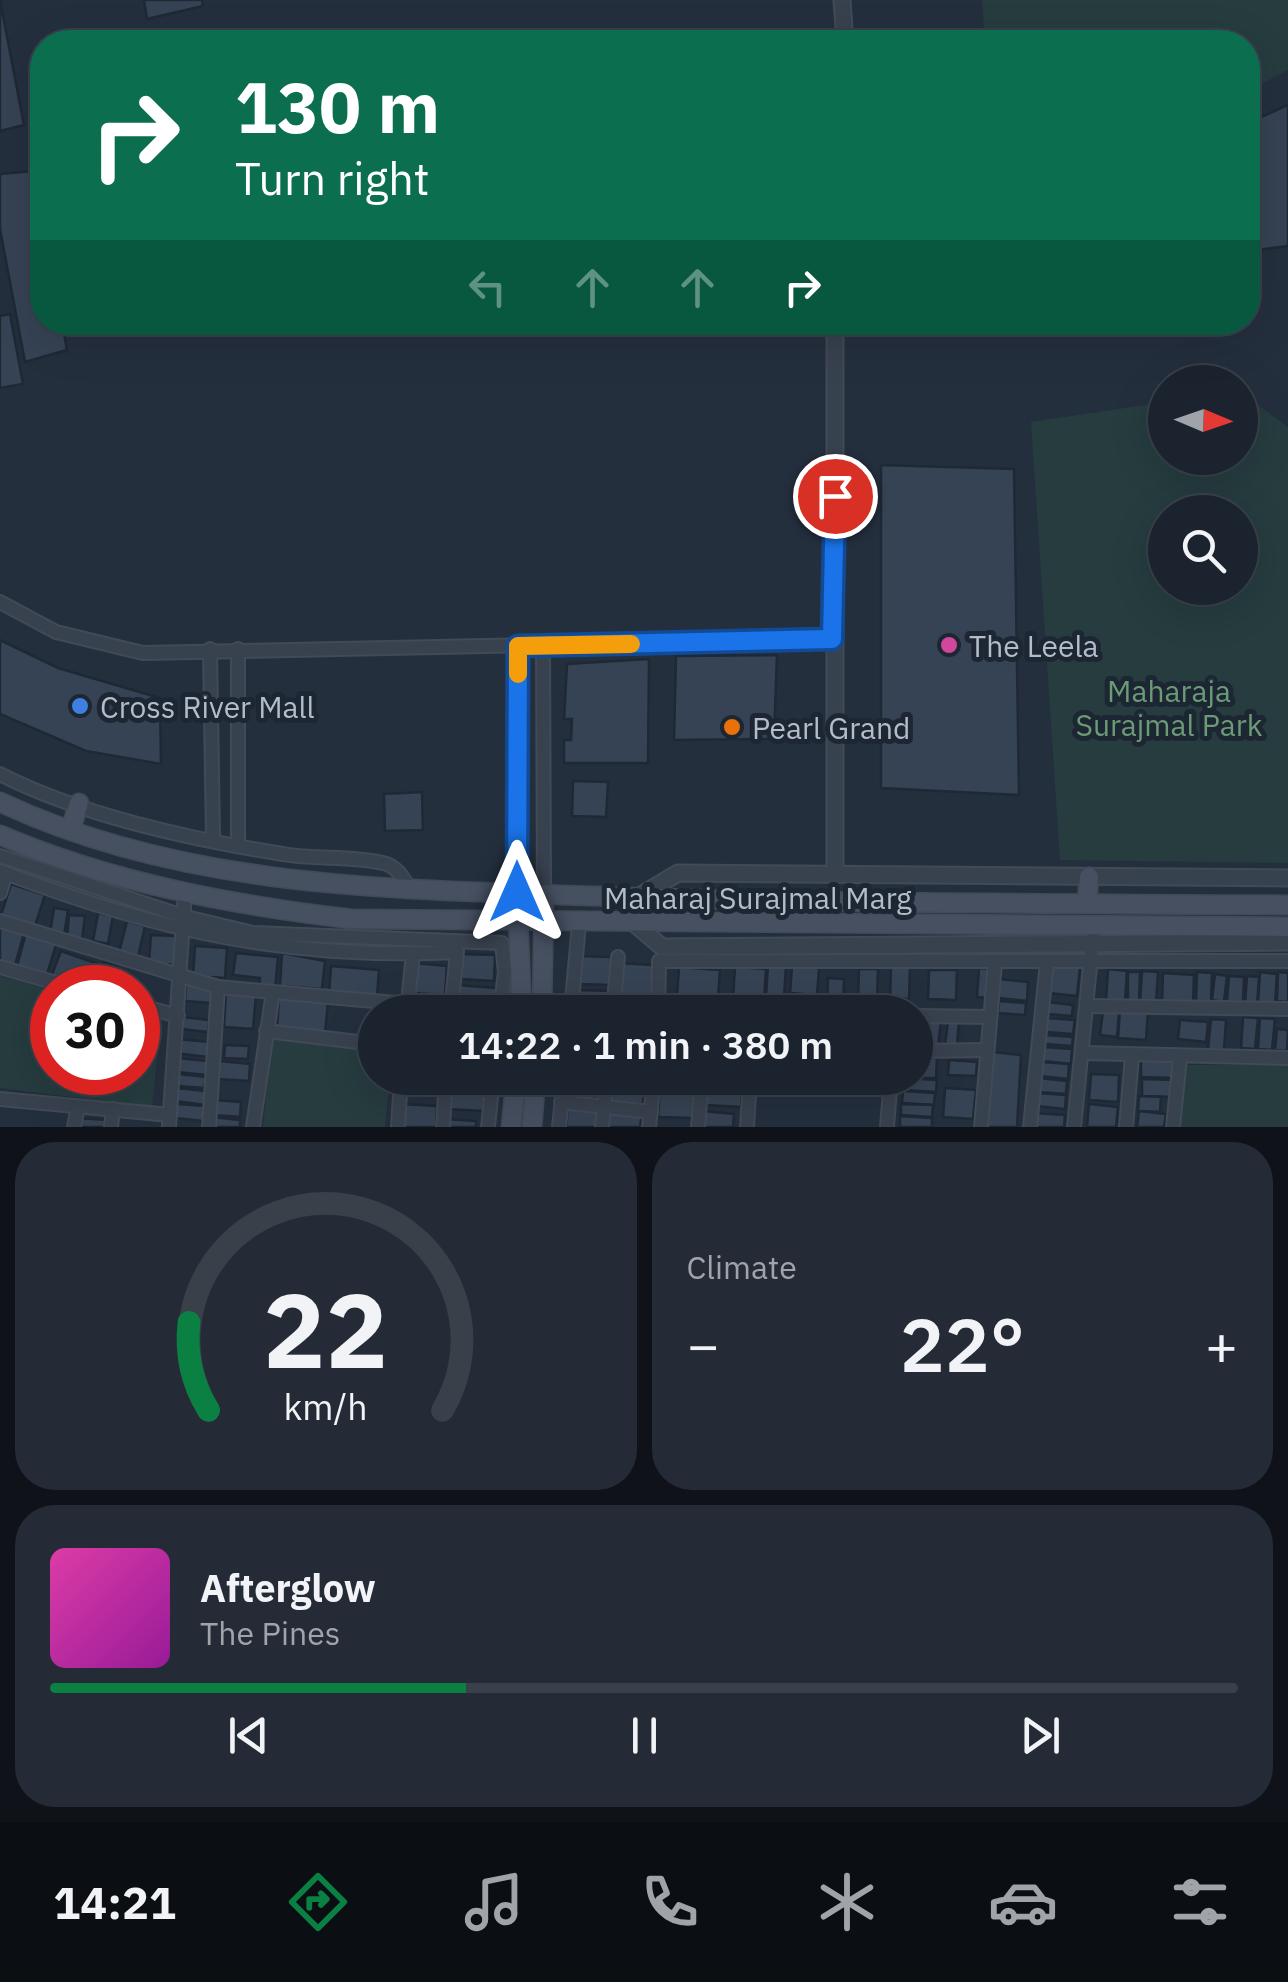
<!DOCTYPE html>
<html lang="en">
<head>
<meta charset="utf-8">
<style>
	:root { --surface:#1b232e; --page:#242b36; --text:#f1f3f6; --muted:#a0a4aa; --line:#39404a; --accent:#0b8043 }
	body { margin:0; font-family:"IBM Plex Sans",sans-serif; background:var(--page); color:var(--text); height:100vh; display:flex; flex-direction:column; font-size:38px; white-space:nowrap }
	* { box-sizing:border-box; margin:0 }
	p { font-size:32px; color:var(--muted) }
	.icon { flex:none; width:55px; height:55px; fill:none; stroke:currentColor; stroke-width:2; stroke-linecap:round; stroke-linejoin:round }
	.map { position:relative; height:1127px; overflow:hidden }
	.panel { display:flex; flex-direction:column; gap:15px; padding:15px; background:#0f1319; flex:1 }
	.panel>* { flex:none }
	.guide { position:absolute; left:30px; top:30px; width:1230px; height:305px; border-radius:40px; box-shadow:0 10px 40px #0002,0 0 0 2px var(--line); background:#0b6e4f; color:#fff; overflow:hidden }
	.needle { width:65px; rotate:92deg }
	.controls { position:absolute; left:1148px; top:365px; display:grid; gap:20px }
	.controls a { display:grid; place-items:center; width:110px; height:110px; border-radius:50%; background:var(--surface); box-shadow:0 10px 40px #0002,0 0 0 2px var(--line); font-size:50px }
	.speed { position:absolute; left:30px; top:965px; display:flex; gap:20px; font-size:50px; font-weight:700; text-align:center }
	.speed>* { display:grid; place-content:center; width:130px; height:130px; border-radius:50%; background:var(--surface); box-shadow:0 10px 40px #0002,0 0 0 2px var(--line); line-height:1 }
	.speed .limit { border:15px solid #d22; background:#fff; color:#111 }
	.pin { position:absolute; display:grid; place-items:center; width:85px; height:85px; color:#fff; margin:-42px; border:5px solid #fff; border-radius:50%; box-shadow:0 2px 10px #0007 }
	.me { position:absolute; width:110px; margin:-55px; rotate:0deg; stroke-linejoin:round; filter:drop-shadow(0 0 8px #0008) }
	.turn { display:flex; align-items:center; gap:35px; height:210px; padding:0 40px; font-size:45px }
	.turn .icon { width:130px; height:130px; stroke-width:2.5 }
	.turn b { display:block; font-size:70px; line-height:85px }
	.lanes { display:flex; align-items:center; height:95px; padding:0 40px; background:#0003; justify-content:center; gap:50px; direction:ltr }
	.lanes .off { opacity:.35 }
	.big { font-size:75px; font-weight:600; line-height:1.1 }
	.panel .widget { flex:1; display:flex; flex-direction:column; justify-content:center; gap:15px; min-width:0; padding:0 35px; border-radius:40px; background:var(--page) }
	.panel .dial { align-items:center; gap:0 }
	.dial svg { height:260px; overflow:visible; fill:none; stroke:var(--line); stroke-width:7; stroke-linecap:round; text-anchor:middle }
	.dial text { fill:var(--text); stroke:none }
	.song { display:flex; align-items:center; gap:30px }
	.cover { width:120px; height:120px; border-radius:15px; background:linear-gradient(135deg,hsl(320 70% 55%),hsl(300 70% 35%)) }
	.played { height:10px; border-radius:5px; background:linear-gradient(90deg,var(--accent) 35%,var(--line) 35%) }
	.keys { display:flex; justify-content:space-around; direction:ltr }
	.heat { display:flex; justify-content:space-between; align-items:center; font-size:55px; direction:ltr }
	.panel .tiles { flex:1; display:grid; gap:15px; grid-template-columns:1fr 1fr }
	.widget:last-child { grid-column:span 2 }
	.trip { position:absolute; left:358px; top:995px; width:575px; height:100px; border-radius:50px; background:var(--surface); box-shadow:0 10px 40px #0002,0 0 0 2px var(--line); font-weight:600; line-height:100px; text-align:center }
	.tab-bar { display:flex; height:160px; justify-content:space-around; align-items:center; background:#0b0e12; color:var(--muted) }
	.tab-bar .icon { width:70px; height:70px }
	.tab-bar .current { color:var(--accent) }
	.tab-bar b { font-size:45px; color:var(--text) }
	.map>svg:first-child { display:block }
</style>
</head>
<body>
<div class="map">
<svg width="1288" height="1127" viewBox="0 0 1288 1127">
	<rect width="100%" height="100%" fill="#242f3e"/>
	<g fill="#263c3f" fill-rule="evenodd">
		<path d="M982,0h306v70l-40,21v-49h-263z"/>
		<path d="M1240,392l48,35v436l-228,-3 -29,-438 134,-20v56h75zM1240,512v76h-75v-76z"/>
		<path d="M0,976l52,14v82h86v-59l23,7 -9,87 -152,-19z"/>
		<path d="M272,1040l103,11v27h15l-5,49h-122z"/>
		<path d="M1186,1065h102v62h-108z"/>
	</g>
	<g fill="#364354" stroke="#1f2835" stroke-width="2.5">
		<path d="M0,0l24,125 -24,6z"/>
		<path d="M144,0h58l1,6 -56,13z"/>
		<path d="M1288,105v141l-38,5 -2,-128z"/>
		<path d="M33,171l9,50v101h20l5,28 -42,12 -25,-133v-55z"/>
		<path d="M10,314l13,70 -23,4v-72z"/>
		<path d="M881,465l133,4 5,326 -138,-7z"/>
		<path d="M0,640l58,28 102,30 1,66 -75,-13 -86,-37z"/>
		<path d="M777,655l-3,84 -100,1 2,-84z"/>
		<path d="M649,659l-1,104h-84v-23h7l1,-21h-8l3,-55z"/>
		<path d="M573,781l35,1 -2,35 -34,-1z"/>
		<path d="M422,792l1,38 -38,1 -1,-37z"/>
		<path d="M11,884l34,11 -11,34 -34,-11z"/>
		<path d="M54,908l14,2 -4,26 -14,-3z"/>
		<path d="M98,913l15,3 -5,28 -15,-3z"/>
		<path d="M69,915l16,1 -3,24 -15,-2z"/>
		<path d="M127,921l18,5 -7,31 -19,-4z"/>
		<path d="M0,926l24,7 -9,32 -15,-4z"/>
		<path d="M26,933l31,9 -10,32 -30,-8z"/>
		<path d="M151,935l26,1 -1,29 -27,-2z"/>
		<path d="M195,946l32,2 -2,30 -32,-2z"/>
		<path d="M61,951l40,14 -8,23 -42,-11z"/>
		<path d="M236,953l42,4 -3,32 -16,-1 1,-10 -27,-3z"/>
		<path d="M282,953l43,8 -3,28 -42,-3z"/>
		<path d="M461,954l34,1 -1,26 -33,-2z"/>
		<path d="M580,956l31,1 -1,28 -31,-1z"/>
		<path d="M104,962l13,4 -6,22h-15z"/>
		<path d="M414,963l33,3 -2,29 -33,-2z"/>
		<path d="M619,963l34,2 -1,32 -34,-1z"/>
		<path d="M768,965l18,2 -2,30 -18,-1z"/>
		<path d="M1052,965l28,3 -3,28 -28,-3z"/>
		<path d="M331,966l48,4 -2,27 -48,-3z"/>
		<path d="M792,966l27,2 -2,27 -27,-2z"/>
		<path d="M891,966l19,2 -1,31 -19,-1z"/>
		<path d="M679,967l41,3 -2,28 -41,-2z"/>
		<path d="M735,967l31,2 -2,32 -31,-3z"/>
		<path d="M979,968l13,1 -3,29 -12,-1z"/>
		<path d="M859,969h19l-1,31 -19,-1z"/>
		<path d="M1108,969l19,2 -2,31 -19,-1z"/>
		<path d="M929,970h28l-1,30 -28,-1z"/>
		<path d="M1142,971l16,1 -2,32 -16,-1z"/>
		<path d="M1128,972h12l-1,31 -11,-1z"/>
		<path d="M1197,972l15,1 -1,29 -15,-1z"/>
		<path d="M1260,972l17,2 -2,31 -17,-2z"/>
		<path d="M1278,972l10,1v29l-11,-1z"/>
		<path d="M1163,973l31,2 -1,30 -31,-2z"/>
		<path d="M1215,974l12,2 -3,26 -12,-2z"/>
		<path d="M1229,976l15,1 -1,25 -16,-1z"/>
		<path d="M1247,976l12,1 -2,29 -12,-1z"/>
		<path d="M828,978l16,1 -1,29 -16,-1z"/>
		<path d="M1000,979l28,3 -1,19 -29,-3z"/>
		<path d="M186,984l27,3 -2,16 -26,-2z"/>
		<path d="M457,985l40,3 -2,24h-40z"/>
		<path d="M578,990l33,1 -1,17 -33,-1z"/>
		<path d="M226,993l30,2 -3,34 -29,-2z"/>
		<path d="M279,998l49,4 -3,31 -48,-3z"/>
		<path d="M413,998l33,2 -1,12h-33z"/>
		<path d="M999,1001l27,2 -1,12 -27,-2z"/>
		<path d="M1048,1002l25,3 -1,11 -25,-2z"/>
		<path d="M616,1004l33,2v6h-34z"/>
		<path d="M1120,1010l28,2 -2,28 -28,-2z"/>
		<path d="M1103,1011l16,1 -2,25 -17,-2z"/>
		<path d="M183,1017l26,3 -1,12 -27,-3z"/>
		<path d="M1243,1017l15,1 -3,31 -14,-1z"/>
		<path d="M1047,1018l28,2 -2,14 -27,-2z"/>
		<path d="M1260,1018l15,1 -3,31 -14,-1z"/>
		<path d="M1211,1019l15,1 -2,30 -16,-1z"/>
		<path d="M1180,1020l28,2 -2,20 -28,-3z"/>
		<path d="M915,1021h26l-3,26h-23z"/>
		<path d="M948,1021h11l-2,24h-12z"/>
		<path d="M1277,1029l11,1 -1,21 -12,-1z"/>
		<path d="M1046,1035l27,2 -1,9 -27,-2z"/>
		<path d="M177,1039l33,3 -2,15 -33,-4z"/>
		<path d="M225,1045l24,1 -1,13 -24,-1z"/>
		<path d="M1044,1047l28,2 -1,15 -28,-3z"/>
		<path d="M993,1052l28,3 -4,72h-30z"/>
		<path d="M915,1057l22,1 -1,20h-30h9z"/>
		<path d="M179,1058l28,3 -1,14 -29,-3z"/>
		<path d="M949,1060l28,2 -1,14 -28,-1z"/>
		<path d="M1141,1060l32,1v17l-32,-1z"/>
		<path d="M219,1061l31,3 -1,17 -32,-2z"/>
		<path d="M1042,1062l27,2 -1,15 -28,-3z"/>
		<path d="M179,1074l27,3 -2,11 -26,-2z"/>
		<path d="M1091,1074l28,1 -1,27 -29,-2z"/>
		<path d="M449,1078h36l-1,33 -37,-2z"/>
		<path d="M579,1078h26l-2,18 -25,-2z"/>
		<path d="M609,1078h36l-2,26 -36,-2z"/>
		<path d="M905,1078l32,2 -1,12 -32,-2z"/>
		<path d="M1038,1078l29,3 -1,13 -29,-2z"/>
		<path d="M1142,1079l32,1v17l-32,-1z"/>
		<path d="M660,1083l35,2 -2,33 -35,-1z"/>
		<path d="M707,1087l35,3 -1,17 -35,-2z"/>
		<path d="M176,1088l30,3 -1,14 -30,-4z"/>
		<path d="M945,1088l31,2 -3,29 -30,-2z"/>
		<path d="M903,1091l32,2 -1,12 -32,-2z"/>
		<path d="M1037,1093l29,2 -1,14 -29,-3z"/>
		<path d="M1139,1096l22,1 -1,15 -22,-1z"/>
		<path d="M213,1100l28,2 -1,15 -27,-2z"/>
		<path d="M176,1104l29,2 -2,15 -28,-3z"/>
		<path d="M403,1104l34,2 -1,21h-35z"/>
		<path d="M901,1104l32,1 -1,12 -31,-2z"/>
		<path d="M1089,1104l29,3 -2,20h-29z"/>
		<path d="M568,1108l31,2 -1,17h-32z"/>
		<path d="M610,1110l32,3 -2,14h-32z"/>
		<path d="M703,1111l31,3 -1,13h-31z"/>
		<path d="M1139,1111l27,3 -2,13h-27z"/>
		<path d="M1033,1113l32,2 -1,12h-32z"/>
		<path d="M900,1116l32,2v9h-32z"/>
		<path d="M211,1117l29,3v7h-30z"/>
		<path d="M76,1118l32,2 -1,7h-32z"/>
		<path d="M444,1119l32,2v6h-32z"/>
	</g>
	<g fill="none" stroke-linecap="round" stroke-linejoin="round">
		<defs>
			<g id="minor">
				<path d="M0,602l56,30 87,21 689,-14"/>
				<path d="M543,646l1,248"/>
				<path d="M210,649l3,189"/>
				<path d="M238,649v194"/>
				<path d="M0,774c80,41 194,66 283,80 32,6 68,1 100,9 14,3 20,15 27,26"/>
				<path d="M0,856l186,61 67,16 249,10 3,29 -5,40"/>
				<path d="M0,871c157,60 288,89 457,81l-6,60"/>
				<path d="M0,893l6,-20"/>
				<path d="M517,893l1,-247"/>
				<path d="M0,921l218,66 189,17"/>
				<path d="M0,967l74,21"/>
				<path d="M138,1005l40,11"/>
				<path d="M1088,1006l200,3"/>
				<path d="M407,1011l6,-57"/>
				<path d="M571,1012l8,-88"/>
				<path d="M613,1012l5,-55"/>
				<path d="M668,1012h-10l1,-51h629"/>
				<path d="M915,1016l75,1"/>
				<path d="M266,1031l109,13"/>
				<path d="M915,1051l72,-1"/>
				<path d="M1084,1053l204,5"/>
				<path d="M0,1099l170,16"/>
				<path d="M561,1102l90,10"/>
				<path d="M74,1127l4,-20"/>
				<path d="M111,1127l2,-18"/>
				<path d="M169,1127l16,-235"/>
				<path d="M209,1127l9,-140"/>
				<path d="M253,1127l20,-135"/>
				<path d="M398,1127l3,-49"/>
				<path d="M443,1127l3,-49"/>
				<path d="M488,1127l5,-49"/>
				<path d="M559,1127l5,-49"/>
				<path d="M602,1127l5,-49"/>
				<path d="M649,1127l5,-49"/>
				<path d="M698,1127l4,-49"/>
				<path d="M747,1127l3,-49"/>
				<path d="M887,1127l4,-49"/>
				<path d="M981,1127l14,-164"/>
				<path d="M1030,1127l17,-165"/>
				<path d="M1074,1127l20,-201"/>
				<path d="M1126,1127l6,-71"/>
				<path d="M1173,1127l7,-69"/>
			</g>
			<g id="tertiary">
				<path d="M842,0l3,42"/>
				<path d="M835,875v-553"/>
				<path d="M638,897l40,-24 610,5"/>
				<path d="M635,924l27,23 626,-5"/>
			</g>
			<g id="secondary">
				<path d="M0,802c184,87 394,87 593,94 231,8 463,7 695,9"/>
				<path d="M71,828l8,-25"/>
				<path d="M0,835c112,48 233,70 352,84l936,8"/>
				<path d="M517,893l5,119"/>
				<path d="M1087,903l2,-26"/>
				<path d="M542,1012l2,-118"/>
				<path d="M511,1127l5,-49"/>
				<path d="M532,1127l4,-49"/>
			</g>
		</defs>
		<use href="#minor" stroke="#414a57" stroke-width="16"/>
		<use href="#tertiary" stroke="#414a57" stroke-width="19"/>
		<use href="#secondary" stroke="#414a57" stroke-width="21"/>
		<use href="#minor" stroke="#38414e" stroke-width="12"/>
		<use href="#tertiary" stroke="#38414e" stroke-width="15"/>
		<use href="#secondary" stroke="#465061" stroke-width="18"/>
	</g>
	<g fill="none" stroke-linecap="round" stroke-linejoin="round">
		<defs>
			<path id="route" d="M517,892l1,-246 314,-7 3,-143"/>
		</defs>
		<use href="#route" stroke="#114b97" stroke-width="25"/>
		<use href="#route" stroke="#1a73e8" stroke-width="18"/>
		<path stroke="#f59e0b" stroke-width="18" d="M518,674v-28l113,-2"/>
	</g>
	<circle fill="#d1479c" stroke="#1d2633" stroke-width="4" cx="949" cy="645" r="10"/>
	<circle fill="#3f7fe0" stroke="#1d2633" stroke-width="4" cx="80" cy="706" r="10"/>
	<circle fill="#e8710a" stroke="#1d2633" stroke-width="4" cx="732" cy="727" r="10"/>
	<g text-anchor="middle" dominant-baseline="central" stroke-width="10" stroke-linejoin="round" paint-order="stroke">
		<g font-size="30" fill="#b4bcc9" stroke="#1d2633" text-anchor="start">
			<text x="969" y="645">The Leela</text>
			<text x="100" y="706">Cross River Mall</text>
			<text x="752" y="727">Pearl Grand</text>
		</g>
		<g font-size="30" fill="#6b9a76" stroke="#1d2633">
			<text x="1169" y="690">Maharaja<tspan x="1169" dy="34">Surajmal Park</tspan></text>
		</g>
		<g font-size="30" fill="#b4bcc9" stroke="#1d2633">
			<text x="758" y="897">Maharaj Surajmal Marg</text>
		</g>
	</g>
</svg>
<div class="controls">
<a><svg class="needle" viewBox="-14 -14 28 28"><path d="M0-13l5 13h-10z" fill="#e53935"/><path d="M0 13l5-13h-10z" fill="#a0a4aa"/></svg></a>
<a><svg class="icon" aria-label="search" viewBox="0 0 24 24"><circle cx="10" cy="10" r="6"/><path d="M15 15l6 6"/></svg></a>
</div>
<div class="speed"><div class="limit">30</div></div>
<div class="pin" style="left:835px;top:496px;background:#d93025"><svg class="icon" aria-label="arrive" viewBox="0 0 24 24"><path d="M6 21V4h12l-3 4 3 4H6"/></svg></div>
<svg class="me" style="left:517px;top:892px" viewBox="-20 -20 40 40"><path d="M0-17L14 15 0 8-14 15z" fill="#1a73e8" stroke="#fff" stroke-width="4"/></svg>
<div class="trip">14:22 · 1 min · 380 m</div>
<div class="guide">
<div class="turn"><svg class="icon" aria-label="right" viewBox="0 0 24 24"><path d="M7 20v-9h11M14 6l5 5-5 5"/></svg><div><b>130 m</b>Turn right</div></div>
<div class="lanes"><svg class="icon off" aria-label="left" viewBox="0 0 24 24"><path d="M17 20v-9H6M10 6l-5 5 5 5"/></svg><svg class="icon off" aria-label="ahead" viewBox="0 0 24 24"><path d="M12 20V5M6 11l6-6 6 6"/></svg><svg class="icon off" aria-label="ahead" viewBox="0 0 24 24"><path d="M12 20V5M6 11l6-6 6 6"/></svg><svg class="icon" aria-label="right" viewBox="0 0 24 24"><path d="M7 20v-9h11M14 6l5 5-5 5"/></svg></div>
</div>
</div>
<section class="panel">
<div class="tiles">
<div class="widget dial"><svg viewBox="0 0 100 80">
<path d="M14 69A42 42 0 1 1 86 69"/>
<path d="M14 69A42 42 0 0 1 8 42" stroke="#0b8043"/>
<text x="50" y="56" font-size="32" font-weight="700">22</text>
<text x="50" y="72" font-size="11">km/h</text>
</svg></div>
<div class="widget"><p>Climate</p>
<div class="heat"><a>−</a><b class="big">22°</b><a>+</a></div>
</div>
<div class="widget">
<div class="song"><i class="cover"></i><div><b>Afterglow</b><p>The Pines</p></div></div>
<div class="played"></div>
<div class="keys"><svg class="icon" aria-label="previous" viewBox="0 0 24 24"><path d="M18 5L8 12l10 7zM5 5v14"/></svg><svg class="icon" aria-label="pause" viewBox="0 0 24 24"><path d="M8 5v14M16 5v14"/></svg><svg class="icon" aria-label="next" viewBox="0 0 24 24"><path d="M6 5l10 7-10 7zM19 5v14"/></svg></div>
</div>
</div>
</section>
<nav class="tab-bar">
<b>14:21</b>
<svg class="icon current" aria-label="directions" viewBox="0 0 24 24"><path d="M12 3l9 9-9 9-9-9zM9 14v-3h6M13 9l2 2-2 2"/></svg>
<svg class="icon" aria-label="music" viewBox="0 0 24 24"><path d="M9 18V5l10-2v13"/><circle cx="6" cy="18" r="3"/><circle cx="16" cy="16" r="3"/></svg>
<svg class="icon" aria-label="phone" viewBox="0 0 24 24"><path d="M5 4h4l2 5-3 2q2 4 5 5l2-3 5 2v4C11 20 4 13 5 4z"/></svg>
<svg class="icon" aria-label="climate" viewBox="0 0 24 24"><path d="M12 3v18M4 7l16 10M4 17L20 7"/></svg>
<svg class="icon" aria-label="car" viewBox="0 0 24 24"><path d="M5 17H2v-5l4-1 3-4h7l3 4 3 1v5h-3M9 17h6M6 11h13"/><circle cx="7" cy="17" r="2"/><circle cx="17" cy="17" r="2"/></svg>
<svg class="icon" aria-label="filters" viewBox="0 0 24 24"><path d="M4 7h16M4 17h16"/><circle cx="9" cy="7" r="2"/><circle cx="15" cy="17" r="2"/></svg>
</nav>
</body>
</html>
